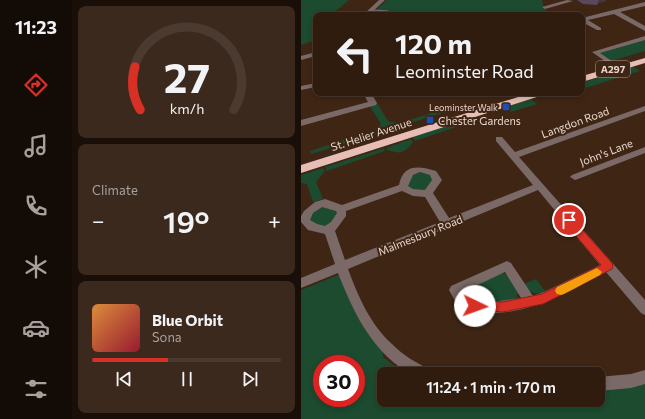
<!DOCTYPE html>
<html lang="en">
<head>
<meta charset="utf-8">
<style>
	:root { --surface:#2f1c0f; --page:#3b291d; --text:#f1f3f6; --muted:#a7a19e; --line:#4a3a2f; --accent:#d93025 }
	body { margin:0; font-family:Commissioner,sans-serif; background:var(--page); color:var(--text); height:100vh; display:flex; flex-direction:column; font-size:15px; white-space:nowrap }
	* { box-sizing:border-box; margin:0 }
	p { font-size:13px; color:var(--muted) }
	.icon { flex:none; width:22px; height:22px; fill:none; stroke:currentColor; stroke-width:2; stroke-linecap:round; stroke-linejoin:round }
	.map { position:relative; flex:1; overflow:hidden }
	.sheet { display:flex; flex-direction:column; gap:6px; padding:6px; background:#1a0f08; width:229px }
	.sheet>* { flex:none }
	.top-card { position:absolute; left:12px; top:12px; width:272px; height:84px; border-radius:8px; box-shadow:0 2px 6px #0003,0 0 0 1px var(--line); background:#2f1c0f; color:var(--text); overflow:hidden }
	.speed { position:absolute; left:12px; top:355px; display:flex; gap:8px; font-size:20px; font-weight:700; text-align:center }
	.speed>* { display:grid; place-content:center; width:52px; height:52px; border-radius:50%; background:var(--surface); box-shadow:0 2px 6px #0003,0 0 0 1px var(--line); line-height:1 }
	.speed .limit { border:6px solid #d22; background:#fff; color:#111 }
	.pin { position:absolute; display:grid; place-items:center; width:34px; height:34px; color:#fff; margin:-17px; border:2px solid #fff; border-radius:50%; box-shadow:0 1px 4px #0007 }
	.me { position:absolute; width:44px; margin:-22px; rotate:93deg; stroke-linejoin:round; filter:drop-shadow(0 0 3px #0008) }
	.turn { display:flex; align-items:center; gap:14px; height:84px; padding:0 16px; font-size:18px }
	.turn .icon { width:52px; height:52px; stroke-width:2.5 }
	.turn b { display:block; font-size:28px; line-height:34px }
	.big { font-size:30px; font-weight:600; line-height:1.1 }
	.sheet .widget { flex:1; display:flex; flex-direction:column; justify-content:center; gap:6px; min-width:0; padding:0 14px; border-radius:8px; background:var(--page) }
	.sheet .dial { align-items:center; gap:0 }
	.dial svg { height:104px; overflow:visible; fill:none; stroke:var(--line); stroke-width:7; stroke-linecap:round; text-anchor:middle }
	.dial text { fill:var(--text); stroke:none }
	.song { display:flex; align-items:center; gap:12px }
	.cover { width:48px; height:48px; border-radius:6px; background:linear-gradient(135deg,hsl(30 70% 55%),hsl(350 70% 35%)) }
	.played { height:4px; border-radius:2px; background:linear-gradient(90deg,var(--accent) 40%,var(--line) 40%) }
	.keys { display:flex; justify-content:space-around; direction:ltr }
	.heat { display:flex; justify-content:space-between; align-items:center; font-size:22px; direction:ltr }
	.trip { position:absolute; left:76px; top:367px; width:228px; height:40px; border-radius:8px; background:var(--surface); box-shadow:0 2px 6px #0003,0 0 0 1px var(--line); font-weight:600; line-height:40px; text-align:center }
	main { display:flex; flex:1; min-height:0 }
	.tabs { display:flex; flex-direction:column; width:72px; justify-content:space-around; align-items:center; background:#130b06; color:var(--muted) }
	.tabs .icon { width:28px; height:28px }
	.tabs .selected { color:var(--accent) }
	.tabs b { font-size:18px; color:var(--text) }
	.map>svg:first-child { display:block }
</style>
</head>
<body>
<main>
<nav class="tabs">
<b>11:23</b>
<svg class="icon selected" aria-label="directions" viewBox="0 0 24 24"><path d="M12 3l9 9-9 9-9-9zM9 14v-3h6M13 9l2 2-2 2"/></svg>
<svg class="icon" aria-label="music" viewBox="0 0 24 24"><path d="M9 18V5l10-2v13"/><circle cx="6" cy="18" r="3"/><circle cx="16" cy="16" r="3"/></svg>
<svg class="icon" aria-label="phone" viewBox="0 0 24 24"><path d="M5 4h4l2 5-3 2q2 4 5 5l2-3 5 2v4C11 20 4 13 5 4z"/></svg>
<svg class="icon" aria-label="climate" viewBox="0 0 24 24"><path d="M12 3v18M4 7l16 10M4 17L20 7"/></svg>
<svg class="icon" aria-label="car" viewBox="0 0 24 24"><path d="M5 17H2v-5l4-1 3-4h7l3 4 3 1v5h-3M9 17h6M6 11h13"/><circle cx="7" cy="17" r="2"/><circle cx="17" cy="17" r="2"/></svg>
<svg class="icon" aria-label="filters" viewBox="0 0 24 24"><path d="M4 7h16M4 17h16"/><circle cx="9" cy="7" r="2"/><circle cx="15" cy="17" r="2"/></svg>
</nav>
<section class="sheet">
<div class="widget dial"><svg viewBox="0 0 100 80">
<path d="M14 69A42 42 0 1 1 86 69"/>
<path d="M14 69A42 42 0 0 1 10 36" stroke="#d93025"/>
<text x="50" y="56" font-size="32" font-weight="700">27</text>
<text x="50" y="72" font-size="11">km/h</text>
</svg></div>
<div class="widget"><p>Climate</p>
<div class="heat"><a>−</a><b class="big">19°</b><a>+</a></div>
</div>
<div class="widget">
<div class="song"><i class="cover"></i><div><b>Blue Orbit</b><p>Sona</p></div></div>
<div class="played"></div>
<div class="keys"><svg class="icon" aria-label="previous" viewBox="0 0 24 24"><path d="M18 5L8 12l10 7zM5 5v14"/></svg><svg class="icon" aria-label="pause" viewBox="0 0 24 24"><path d="M8 5v14M16 5v14"/></svg><svg class="icon" aria-label="next" viewBox="0 0 24 24"><path d="M6 5l10 7-10 7zM19 5v14"/></svg></div>
</div>
</section>
<div class="map">
<svg width="344" height="419" viewBox="0 0 344 419">
	<rect width="100%" height="100%" fill="#3f2514"/>
	<g fill="#1c4b2f" fill-rule="evenodd">
		<path d="M0,0h48l-18,15h-15v16l-3,4 3,1v4l-15,5z"/>
		<path d="M86,0h155l2,8 7,7h-163l1,-3 -13,-2z"/>
		<path d="M344,39v12l-34,10 -12,-8z"/>
		<path d="M332,66l7,5 -58,18v-6z"/>
		<path d="M230,99l6,5 -26,8 -5,-5z"/>
		<path d="M76,103l11,18 9,2 1,3 -19,6 -3,-4 5,-4 -12,-19z"/>
		<path d="M154,106l3,2 -57,18 -2,-3z"/>
		<path d="M164,120l3,3 -53,18 -3,-4z"/>
		<path d="M73,130l3,4 -66,20 -1,-3z"/>
		<path d="M110,139l2,3c-9,12 -12,12 -26,8l-1,-2z"/>
		<path d="M83,148l1,3 -58,20 -2,-4z"/>
		<path d="M22,168l2,3 -9,11 7,17 -10,3 -6,-18 -6,-1v-8z"/>
		<path d="M119,172l9,2 4,4 -6,13 -20,-3 2,-11z"/>
		<path d="M21,206l17,4 -8,16 -7,3 -15,-6v-7z"/>
		<path d="M200,273l5,1 12,18 -2,7c-15,2 -37,8 -51,0l-2,-7z"/>
		<path d="M37,275l3,1c12,32 19,50 42,75v6l21,16 7,-1 5,2h-32v26h214v-13l47,-7v39h-344v-129zM21,364h34v34h-34z"/>
		<path d="M235,279l9,12c-11,5 -14,2 -21,-7z"/>
	</g>
	<g fill="none" stroke-linecap="round" stroke-linejoin="round">
		<g fill="#7a6966" fill-rule="evenodd">
			<path d="M78,0h6l-16,15h-6z"/>
			<path d="M266,0l6,1 -28,8 -3,-2z"/>
			<path d="M344,2v4l-25,6 25,14v5l-31,-17 -26,6 13,8v2h-4l-15,-8v-4z"/>
			<path d="M344,36v4l-45,13 16,11v2h-4l-20,-14z"/>
			<path d="M15,52v4l-15,4v-4z"/>
			<path d="M15,83v4l-15,3v-4z"/>
			<path d="M62,93h8l6,10 -1,2 -75,21v-6l67,-18z"/>
			<path d="M344,106v5l-126,46 126,143v15l-4,-2 -35,-41c-39,21 -79,44 -125,41 -7,-1 -15,0 -21,-3l-11,-20 2,-4 56,-25 4,2 22,33 13,-5 54,-26 -62,-75 -190,79c10,27 22,55 44,75 5,5 11,10 17,14 7,5 18,8 22,16 -6,0 -13,1 -19,0 -7,-1 -15,-9 -20,-13 -27,-24 -41,-55 -54,-88l-37,15v-10l34,-14 -10,-30 -17,-4 -7,-8v-6l3,-5 11,-9 10,-3 17,6 57,-20c4,-22 21,-19 37,-14l6,9 -9,13 16,25 84,-33 -37,-44v-4h6l13,15zM119,172l10,3 2,5 -7,10 -12,-1 -5,-3 5,-11zM101,191l11,5 12,1 15,25 -95,38 -10,-29 11,-15v-5zM21,207l14,4 1,2 -6,9 -6,4 -8,-2 -7,-4 3,-7zM204,272l16,26 -28,4 -26,-1 -4,-9z"/>
			<path d="M344,147v6l-67,26 -3,1 -5,-3 2,-2z"/>
			<path d="M344,370v14l-14,4 -33,3v-14l33,-3z"/>
		</g>
		<g fill="#e7beb6" fill-rule="evenodd">
			<path d="M344,58v5l-63,19v-6z"/>
			<path d="M230,93h14l-2,2 -242,78v-8z"/>
		</g>
	</g>
	<path fill="#5a475d" d="M276,0h29v1l-8,2 -1,2 -14,-1z"/>
	<g fill="#49333b">
		<path d="M298,0h7v1l-8,2z"/>
		<path d="M87,11l1,4h-4z"/>
	</g>
	<path fill="#695669" stroke="#7d6a79" d="M73,10l14,1 -3,4h-14z"/>
	<path fill="#d93025" stroke="#8d1f18" d="M268,217l3,1 40,45 1,3 -1,3 -69,35 -40,8 -32,-2 -2,-4 2,-3 4,-2 28,1 39,-8 59,-29 -36,-42 -1,-3z"/>
	<path fill="#f59e0b" d="M296,268l5,4 -2,3 -36,19 -3,1 -4,-1 -2,-3 2,-4z"/>
	<g fill="#1a4fb4" stroke="#3f2514" stroke-width="1.5">
		<rect x="201" y="103" width="8" height="8" rx="2"/>
		<rect x="125" y="116" width="8" height="8" rx="2"/>
	</g>
	<g text-anchor="middle" dominant-baseline="central" stroke-width="4" stroke-linejoin="round" paint-order="stroke">
		<g font-size="9" fill="#e8d6cc" stroke="#3f2514" text-anchor="end">
			<text x="197" y="107">Leominster Walk</text>
		</g>
		<rect fill="#3f2514" stroke="#b5a195" stroke-width="1" x="295" y="61" width="34" height="16" rx="3"/>
		<g font-size="10" font-weight="bold" fill="#e8d6cc">
			<text x="312" y="69">A297</text>
		</g>
		<g font-size="11" fill="#e8d6cc" stroke="#3f2514" text-anchor="start">
			<text x="137" y="120">Chester Gardens</text>
		</g>
		<g font-size="11" fill="#e8d6cc" stroke="#3f2514">
			<text transform="translate(274 122) rotate(-20)">Langdon Road</text>
			<text transform="translate(70 134) rotate(-18)">St. Helier Avenue</text>
			<text transform="translate(305 152) rotate(-21)">John's Lane</text>
			<text transform="translate(119 235) rotate(-22)">Malmesbury Road</text>
		</g>
	</g>
</svg>
<div class="speed"><div class="limit">30</div></div>
<div class="pin" style="left:268px;top:220px;background:#d93025"><svg class="icon" aria-label="arrive" viewBox="0 0 24 24"><path d="M6 21V4h12l-3 4 3 4H6"/></svg></div>
<svg class="me" style="left:174px;top:306px" viewBox="-20 -20 40 40"><circle r="19" fill="#fff"/><path d="M0-13L10 11 0 6-10 11z" fill="#d93025"/></svg>
<div class="trip">11:24 · 1 min · 170 m</div>
<div class="top-card">
<div class="turn"><svg class="icon" aria-label="left" viewBox="0 0 24 24"><path d="M17 20v-9H6M10 6l-5 5 5 5"/></svg><div><b>120 m</b>Leominster Road</div></div>
</div>
</div>
</main>
</body>
</html>
